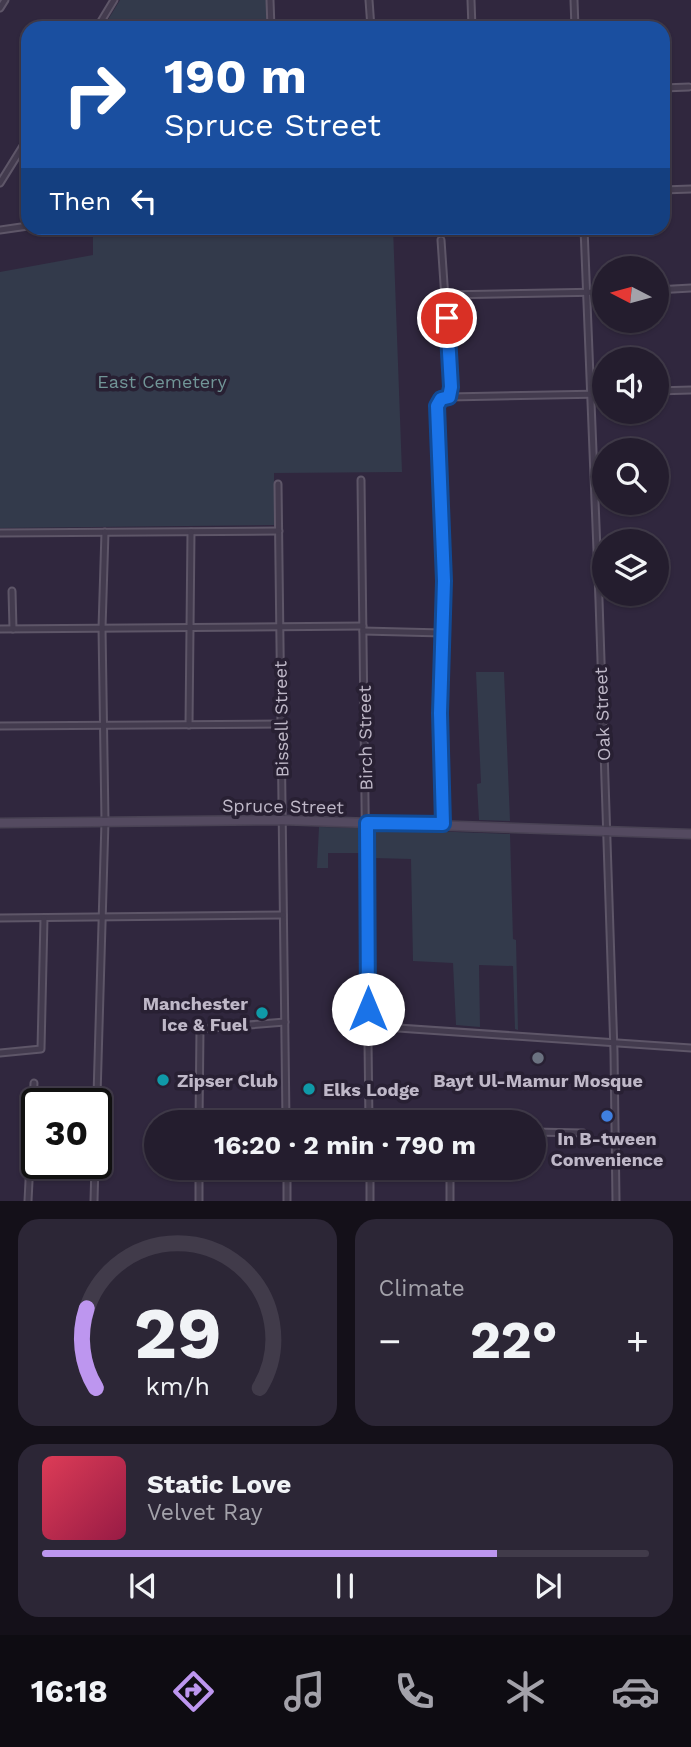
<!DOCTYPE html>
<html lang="en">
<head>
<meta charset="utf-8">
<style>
	:root { --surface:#241d2e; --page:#2c2636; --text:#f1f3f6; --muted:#a3a2aa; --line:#413b4a; --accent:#bd96ef }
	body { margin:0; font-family:"Work Sans",sans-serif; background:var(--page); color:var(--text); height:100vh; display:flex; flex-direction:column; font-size:26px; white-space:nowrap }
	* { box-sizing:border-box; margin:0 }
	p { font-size:23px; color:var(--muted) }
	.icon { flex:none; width:38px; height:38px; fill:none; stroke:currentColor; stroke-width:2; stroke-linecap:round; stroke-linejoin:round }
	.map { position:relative; height:1201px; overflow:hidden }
	.drawer { display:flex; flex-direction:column; gap:18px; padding:18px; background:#141019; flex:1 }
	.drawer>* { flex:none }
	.banner { position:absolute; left:21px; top:21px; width:649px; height:214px; border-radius:21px; box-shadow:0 2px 5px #0004,0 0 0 2px var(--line); background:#1a4fa0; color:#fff; overflow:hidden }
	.needle { width:46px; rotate:276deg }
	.tools { position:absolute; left:592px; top:256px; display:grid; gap:14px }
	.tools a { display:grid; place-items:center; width:77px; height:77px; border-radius:50%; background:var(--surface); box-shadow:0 2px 5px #0004,0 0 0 2px var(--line); font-size:35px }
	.speed { position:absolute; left:21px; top:1088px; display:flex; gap:14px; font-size:35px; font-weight:700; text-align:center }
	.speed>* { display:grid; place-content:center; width:91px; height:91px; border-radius:50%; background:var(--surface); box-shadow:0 2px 5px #0004,0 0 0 2px var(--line); line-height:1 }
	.speed .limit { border:4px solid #111; border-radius:10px; background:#fff; color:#111 }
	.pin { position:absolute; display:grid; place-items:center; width:60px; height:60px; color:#fff; margin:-30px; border:4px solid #fff; border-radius:50%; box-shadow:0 2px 7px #0007 }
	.me { position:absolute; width:77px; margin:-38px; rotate:0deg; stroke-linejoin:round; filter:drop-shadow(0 0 5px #0008) }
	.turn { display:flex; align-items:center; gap:24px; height:147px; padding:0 28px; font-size:32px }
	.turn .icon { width:91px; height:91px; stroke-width:2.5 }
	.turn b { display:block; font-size:49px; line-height:60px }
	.then { display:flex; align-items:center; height:66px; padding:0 28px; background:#0003; gap:14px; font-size:26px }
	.big { font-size:52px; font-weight:700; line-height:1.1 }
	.drawer .widget { flex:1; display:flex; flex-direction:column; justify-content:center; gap:10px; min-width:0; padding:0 24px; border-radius:21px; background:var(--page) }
	.drawer .dial { align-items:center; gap:0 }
	.dial svg { height:182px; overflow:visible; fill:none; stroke:var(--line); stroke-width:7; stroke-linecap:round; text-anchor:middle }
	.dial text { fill:var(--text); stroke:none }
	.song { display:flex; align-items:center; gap:21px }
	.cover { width:84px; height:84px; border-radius:10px; background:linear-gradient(135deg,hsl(350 70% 55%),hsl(340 70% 35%)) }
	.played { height:7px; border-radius:4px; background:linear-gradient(90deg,var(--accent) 75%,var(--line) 75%) }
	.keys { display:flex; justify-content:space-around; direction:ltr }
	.heat { display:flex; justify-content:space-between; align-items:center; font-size:38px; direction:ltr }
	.drawer .tiles { flex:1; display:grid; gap:18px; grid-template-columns:1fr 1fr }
	.widget:last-child { grid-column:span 2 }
	.trip { position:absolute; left:144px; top:1110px; width:402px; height:70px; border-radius:35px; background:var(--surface); box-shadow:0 2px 5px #0004,0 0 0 2px var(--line); font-weight:700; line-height:70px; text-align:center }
	.menu { display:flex; height:112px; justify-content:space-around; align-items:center; background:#0e0c12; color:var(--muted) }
	.menu .icon { width:49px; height:49px }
	.menu .selected { color:var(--accent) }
	.menu b { font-size:32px; color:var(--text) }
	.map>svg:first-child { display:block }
</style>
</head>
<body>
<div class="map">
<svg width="691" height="1201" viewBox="0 0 691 1201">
	<rect width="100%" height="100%" fill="#30273e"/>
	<g fill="#333a4b">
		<path d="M120,0h146l1,28h-164z"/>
		<path d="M93,228h300l9,244 -128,1v52l-274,3v-256l93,-17z"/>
		<path d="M476,672h28l6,149 -31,-1 -2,-36 4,-1z"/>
		<path d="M319,827l43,1v25h-34v15h-11z"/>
		<path d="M374,829l136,5 3,105 3,1 2,90 -3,-1 -2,-63 -34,-1 1,62 -24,-2 -3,-62 -40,-2 -2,-102 -37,-1z"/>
	</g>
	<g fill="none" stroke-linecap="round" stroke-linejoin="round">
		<defs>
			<g id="street">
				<path d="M270,0l1,28"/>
				<path d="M369,0l2,28"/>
				<path d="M471,0l1,28"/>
				<path d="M574,0l1,28"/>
				<path d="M0,8l5,-8"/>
				<path d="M97,28l17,-28"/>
				<path d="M663,88l26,-1"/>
				<path d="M0,183l28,-45"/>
				<path d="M663,190l28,-1"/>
				<path d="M584,228l15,372 15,452 2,149"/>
				<path d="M0,230l28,-4"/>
				<path d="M441,240l10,147 -2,10 -8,2 -4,7 7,175 -4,133 3,110"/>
				<path d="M656,290l35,-2"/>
				<path d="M446,295l158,-3"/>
				<path d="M656,391l35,-1"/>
				<path d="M449,397l155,-3"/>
				<path d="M361,480l8,642"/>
				<path d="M278,484l8,638"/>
				<path d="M0,533l279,-2"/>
				<path d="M12,591l1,38"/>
				<path d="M0,629l363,-3"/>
				<path d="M363,631l80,2"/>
				<path d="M189,725l2,-193"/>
				<path d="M0,726l281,-2"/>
				<path d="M0,918l283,-3"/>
				<path d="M369,1026l322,22"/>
				<path d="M0,1053l41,-4 3,-131"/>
				<path d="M199,1122l1,-93 85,-7"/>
				<path d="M96,1130l9,-309 -3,-193 3,-96"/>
				<path d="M534,1132l49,1"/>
				<path d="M287,1167v34"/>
				<path d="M370,1167v34"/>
				<path d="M450,1167v34"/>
				<path d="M28,1201l6,-118"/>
				<path d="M94,1201l1,-37"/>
				<path d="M199,1201v-34"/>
			</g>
			<path id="secondary" d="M0,823l282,-3 409,14"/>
		</defs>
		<use href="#street" stroke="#5e5668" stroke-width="9"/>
		<use href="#secondary" stroke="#494254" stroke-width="11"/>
		<use href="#street" stroke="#433b4e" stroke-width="5"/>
		<use href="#secondary" stroke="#544a60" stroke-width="8"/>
	</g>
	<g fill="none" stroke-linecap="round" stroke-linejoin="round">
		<defs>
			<path id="route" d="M368,1009l-1,-186 76,1 -3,-111 4,-132 -7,-175 4,-7 8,-2 2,-10 -4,-69"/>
		</defs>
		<use href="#route" stroke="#114b97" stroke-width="18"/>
		<use href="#route" stroke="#1a73e8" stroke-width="12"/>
	</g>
	<g fill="#0f9aa8" stroke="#282033" stroke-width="2.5">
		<circle cx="262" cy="1013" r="7"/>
		<circle cx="163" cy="1080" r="7"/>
		<circle cx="309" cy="1089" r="7"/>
	</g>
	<circle fill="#6b7280" stroke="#282033" stroke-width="2.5" cx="538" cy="1058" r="7"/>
	<circle fill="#3f7fe0" stroke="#282033" stroke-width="2.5" cx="607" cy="1116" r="7"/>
	<g text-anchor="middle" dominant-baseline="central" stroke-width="7" stroke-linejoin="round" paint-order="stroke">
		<g font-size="18" fill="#719597" stroke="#282033">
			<text x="162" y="381">East Cemetery</text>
		</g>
		<g font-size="18" fill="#bfb8c8" stroke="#282033">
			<text transform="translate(602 714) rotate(-92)">Oak Street</text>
			<text transform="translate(281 719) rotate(-91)">Bissell Street</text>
			<text transform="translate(365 738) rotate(-91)">Birch Street</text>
			<text transform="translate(283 806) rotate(1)">Spruce Street</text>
		</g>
		<g font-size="18" font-weight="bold" fill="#bfb8c8" stroke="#282033" text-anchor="start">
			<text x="248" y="1003" text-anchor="end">Manchester<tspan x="248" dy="21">Ice &amp; Fuel</tspan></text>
			<text x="177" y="1080">Zipser Club</text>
			<text x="538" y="1080" text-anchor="middle">Bayt Ul-Mamur Mosque</text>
			<text x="323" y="1089">Elks Lodge</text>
			<text x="607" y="1138" text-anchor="middle">In B-tween<tspan x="607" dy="21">Convenience</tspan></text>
		</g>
	</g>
</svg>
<div class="tools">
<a><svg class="needle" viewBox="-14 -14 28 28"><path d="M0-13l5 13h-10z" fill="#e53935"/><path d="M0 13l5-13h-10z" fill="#a3a2aa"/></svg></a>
<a><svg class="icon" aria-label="sound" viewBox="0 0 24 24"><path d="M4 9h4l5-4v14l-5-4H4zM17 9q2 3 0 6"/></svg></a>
<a><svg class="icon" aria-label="search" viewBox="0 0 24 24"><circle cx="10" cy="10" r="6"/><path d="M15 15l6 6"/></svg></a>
<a><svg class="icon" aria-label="layers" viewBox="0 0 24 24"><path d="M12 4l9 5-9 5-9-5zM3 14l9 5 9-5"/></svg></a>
</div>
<div class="speed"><div class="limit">30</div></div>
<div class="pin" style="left:447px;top:318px;background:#d93025"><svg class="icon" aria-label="arrive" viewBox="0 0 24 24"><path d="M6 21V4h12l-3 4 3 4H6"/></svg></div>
<svg class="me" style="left:368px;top:1009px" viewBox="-20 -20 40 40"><circle r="19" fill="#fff"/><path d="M0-13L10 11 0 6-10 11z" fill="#1a73e8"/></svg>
<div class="trip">16:20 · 2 min · 790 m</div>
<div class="banner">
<div class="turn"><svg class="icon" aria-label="right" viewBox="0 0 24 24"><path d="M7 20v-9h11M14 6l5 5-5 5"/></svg><div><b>190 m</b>Spruce Street</div></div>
<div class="then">Then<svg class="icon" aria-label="left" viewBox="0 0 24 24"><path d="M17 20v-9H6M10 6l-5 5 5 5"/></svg></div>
</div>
</div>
<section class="drawer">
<div class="tiles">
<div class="widget dial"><svg viewBox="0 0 100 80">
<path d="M14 69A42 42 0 1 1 86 69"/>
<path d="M14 69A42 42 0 0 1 10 34" stroke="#bd96ef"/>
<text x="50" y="56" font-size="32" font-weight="700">29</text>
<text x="50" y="72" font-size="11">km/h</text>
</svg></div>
<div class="widget"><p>Climate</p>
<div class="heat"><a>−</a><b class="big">22°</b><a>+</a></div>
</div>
<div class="widget">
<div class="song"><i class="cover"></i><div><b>Static Love</b><p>Velvet Ray</p></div></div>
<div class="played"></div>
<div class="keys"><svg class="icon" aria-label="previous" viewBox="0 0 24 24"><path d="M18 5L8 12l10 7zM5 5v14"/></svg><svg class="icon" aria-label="pause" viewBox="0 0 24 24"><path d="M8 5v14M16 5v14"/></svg><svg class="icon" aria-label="next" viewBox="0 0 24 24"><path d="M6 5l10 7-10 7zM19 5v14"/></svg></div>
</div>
</div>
</section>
<nav class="menu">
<b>16:18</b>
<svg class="icon selected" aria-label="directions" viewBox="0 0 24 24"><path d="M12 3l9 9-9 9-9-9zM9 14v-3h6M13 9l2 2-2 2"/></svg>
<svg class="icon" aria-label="music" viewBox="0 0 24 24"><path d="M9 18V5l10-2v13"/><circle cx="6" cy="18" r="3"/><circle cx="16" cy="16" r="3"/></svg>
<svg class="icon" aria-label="phone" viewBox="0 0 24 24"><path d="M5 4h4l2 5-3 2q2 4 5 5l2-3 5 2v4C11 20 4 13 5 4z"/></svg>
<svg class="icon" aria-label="climate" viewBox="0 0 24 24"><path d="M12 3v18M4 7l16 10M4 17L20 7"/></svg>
<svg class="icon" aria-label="car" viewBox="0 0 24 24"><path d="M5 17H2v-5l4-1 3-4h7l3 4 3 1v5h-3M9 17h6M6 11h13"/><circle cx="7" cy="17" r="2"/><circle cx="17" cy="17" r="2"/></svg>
</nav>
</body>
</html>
